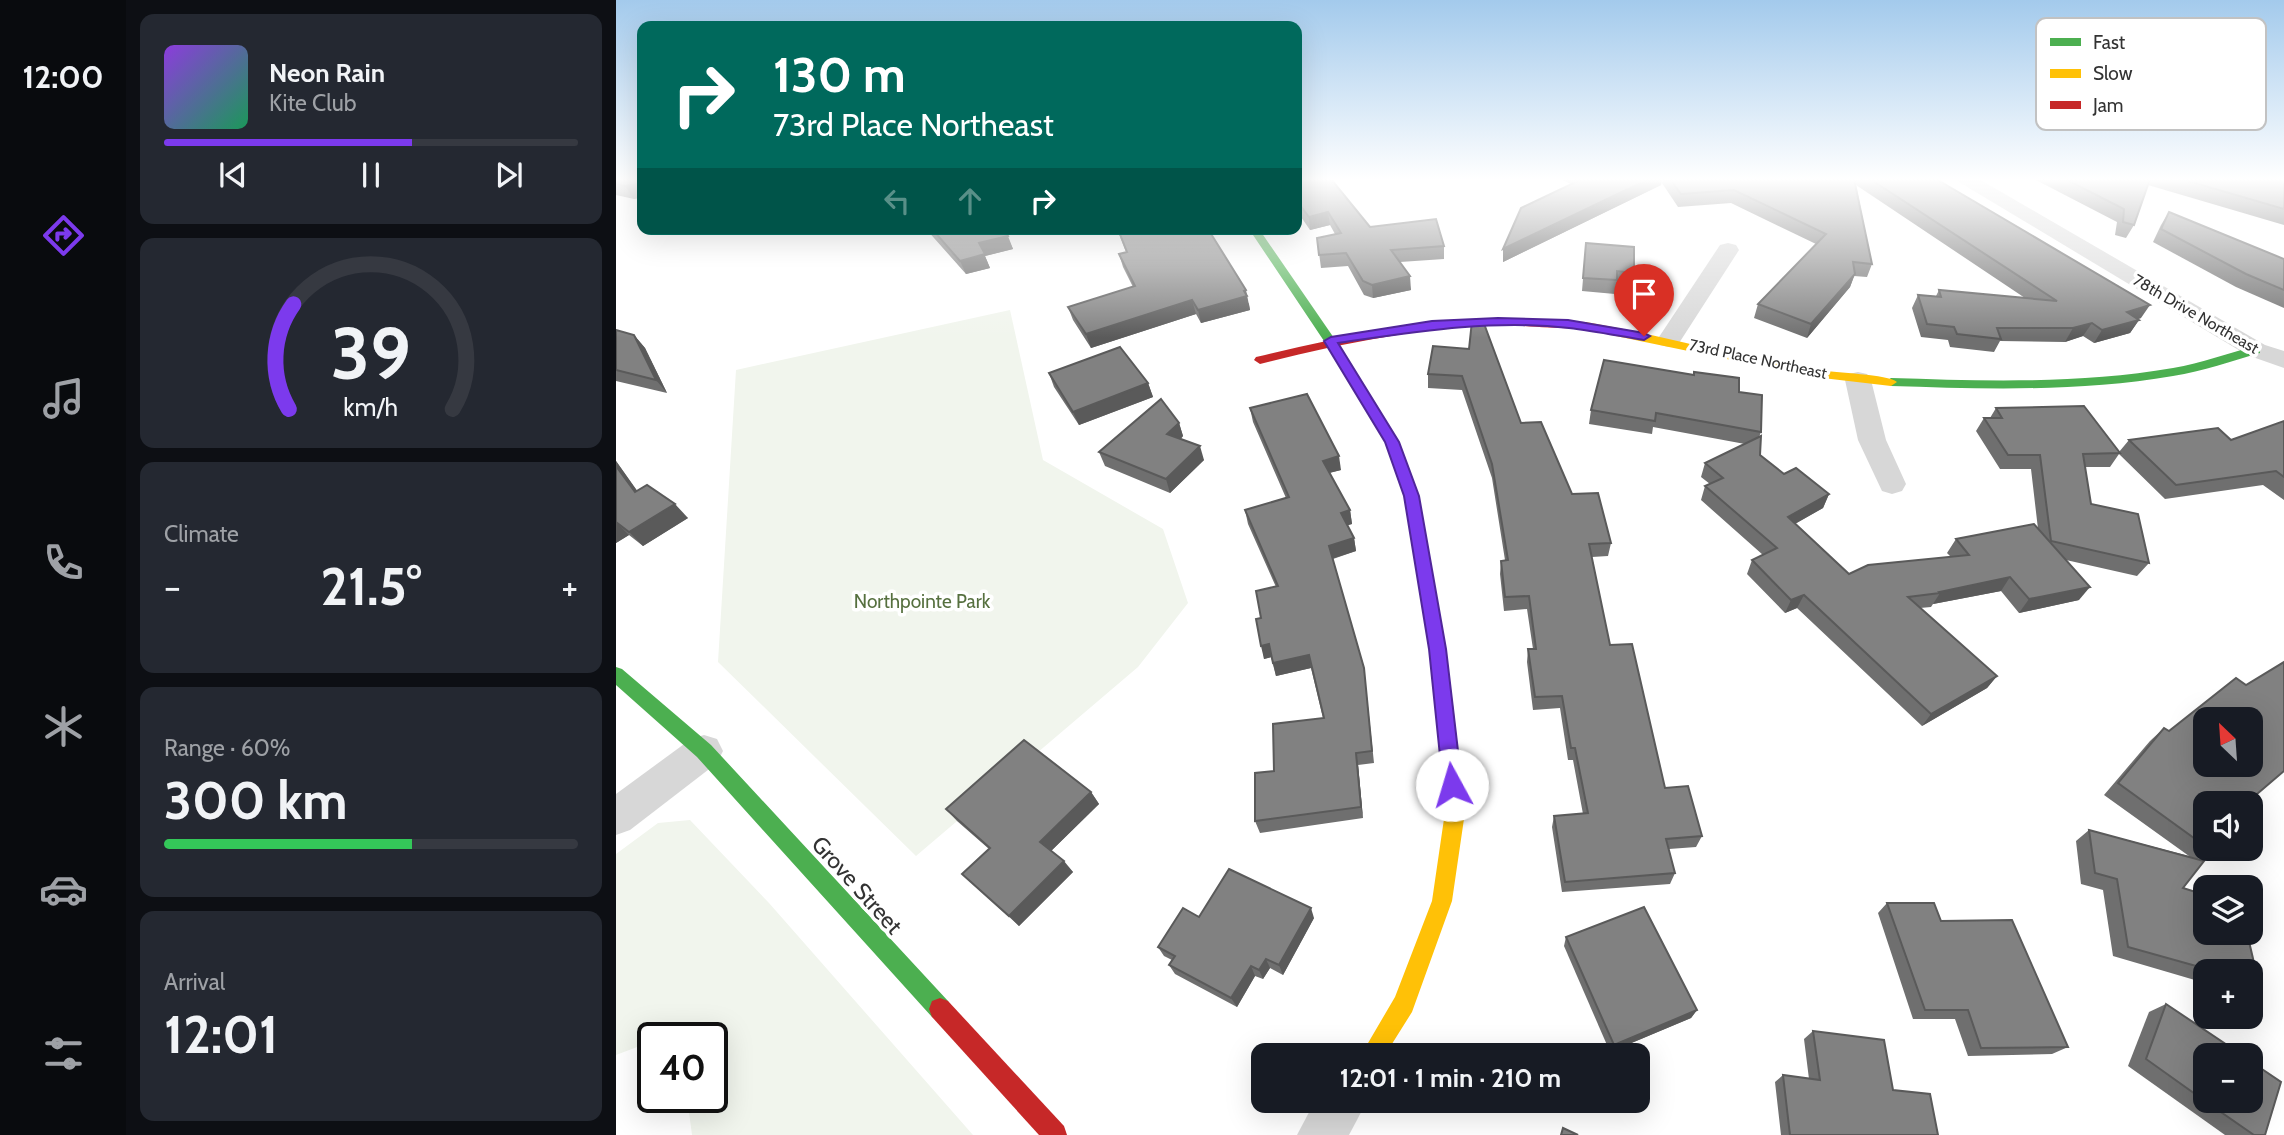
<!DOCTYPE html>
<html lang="en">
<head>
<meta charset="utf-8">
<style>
	:root { --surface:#171b24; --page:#242831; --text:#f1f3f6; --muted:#9ea1a6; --line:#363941; --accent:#7c3aed }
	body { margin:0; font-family:Cabin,sans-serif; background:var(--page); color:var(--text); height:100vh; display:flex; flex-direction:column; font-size:26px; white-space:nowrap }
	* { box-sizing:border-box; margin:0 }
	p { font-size:23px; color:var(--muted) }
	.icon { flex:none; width:38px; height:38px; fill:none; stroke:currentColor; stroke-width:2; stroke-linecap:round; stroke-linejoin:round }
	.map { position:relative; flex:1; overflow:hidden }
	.side { display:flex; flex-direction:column; gap:14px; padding:14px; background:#0d0f14; width:490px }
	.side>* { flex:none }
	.hud { position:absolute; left:21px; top:21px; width:665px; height:214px; border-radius:14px; box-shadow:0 7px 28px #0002; background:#00695c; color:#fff; overflow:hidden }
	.needle { width:46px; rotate:335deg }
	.tools { position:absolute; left:1577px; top:707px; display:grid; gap:14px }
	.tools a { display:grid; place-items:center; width:70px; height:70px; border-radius:14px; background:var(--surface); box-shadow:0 7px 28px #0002; font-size:35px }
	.speed { position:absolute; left:21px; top:1022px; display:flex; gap:14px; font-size:35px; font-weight:700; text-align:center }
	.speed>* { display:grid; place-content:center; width:91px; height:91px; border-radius:50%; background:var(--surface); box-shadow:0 7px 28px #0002; line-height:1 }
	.speed .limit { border:4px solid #111; border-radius:10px; background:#fff; color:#111 }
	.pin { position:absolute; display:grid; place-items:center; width:60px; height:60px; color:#fff; margin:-72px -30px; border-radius:50% 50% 50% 0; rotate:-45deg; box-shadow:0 0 7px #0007 }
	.pin .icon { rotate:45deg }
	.me { position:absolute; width:77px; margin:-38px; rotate:354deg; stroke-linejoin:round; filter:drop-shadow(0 0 5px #0008) }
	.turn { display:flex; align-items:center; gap:24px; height:147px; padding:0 21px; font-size:32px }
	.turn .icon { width:91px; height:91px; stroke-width:2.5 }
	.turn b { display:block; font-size:49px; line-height:60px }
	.lanes { display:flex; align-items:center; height:66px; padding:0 21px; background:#0003; justify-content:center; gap:35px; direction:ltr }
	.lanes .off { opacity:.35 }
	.big { font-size:52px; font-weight:700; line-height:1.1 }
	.side .widget { flex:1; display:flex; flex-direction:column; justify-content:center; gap:10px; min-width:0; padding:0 24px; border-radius:14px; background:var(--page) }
	.side .dial { align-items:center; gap:0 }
	.dial svg { height:182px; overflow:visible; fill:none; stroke:var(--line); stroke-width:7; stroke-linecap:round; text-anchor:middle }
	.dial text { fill:var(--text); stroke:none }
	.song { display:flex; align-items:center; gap:21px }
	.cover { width:84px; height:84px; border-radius:10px; background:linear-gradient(135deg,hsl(270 70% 55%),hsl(150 70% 35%)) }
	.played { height:7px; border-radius:4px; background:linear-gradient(90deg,var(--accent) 60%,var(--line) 60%) }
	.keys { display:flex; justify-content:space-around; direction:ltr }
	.heat { display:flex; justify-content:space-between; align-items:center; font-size:38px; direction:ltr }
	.charge { height:10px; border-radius:5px; background:linear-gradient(90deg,#34c759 60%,var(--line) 0) }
	.trip { position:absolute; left:635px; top:1043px; width:399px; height:70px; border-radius:14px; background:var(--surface); box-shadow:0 7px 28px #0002; font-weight:700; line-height:70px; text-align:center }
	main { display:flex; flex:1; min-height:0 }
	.tabs { display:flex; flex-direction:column; width:126px; justify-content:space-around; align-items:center; background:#090b0e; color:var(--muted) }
	.tabs .icon { width:49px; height:49px }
	.tabs .selected { color:var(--accent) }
	.tabs b { font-size:32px; color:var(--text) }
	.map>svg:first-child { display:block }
</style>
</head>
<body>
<main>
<nav class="tabs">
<b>12:00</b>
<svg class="icon selected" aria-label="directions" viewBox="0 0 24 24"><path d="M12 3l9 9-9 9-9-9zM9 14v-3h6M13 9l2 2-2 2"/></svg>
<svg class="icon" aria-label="music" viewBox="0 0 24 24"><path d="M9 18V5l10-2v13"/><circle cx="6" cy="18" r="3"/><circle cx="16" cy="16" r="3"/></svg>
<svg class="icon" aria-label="phone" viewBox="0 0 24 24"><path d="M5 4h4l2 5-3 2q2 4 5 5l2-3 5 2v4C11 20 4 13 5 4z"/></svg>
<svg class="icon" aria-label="climate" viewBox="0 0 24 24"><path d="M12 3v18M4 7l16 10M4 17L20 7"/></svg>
<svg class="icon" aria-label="car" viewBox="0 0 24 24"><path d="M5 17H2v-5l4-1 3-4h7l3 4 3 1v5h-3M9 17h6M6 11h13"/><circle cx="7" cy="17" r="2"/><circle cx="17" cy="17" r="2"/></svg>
<svg class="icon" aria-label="filters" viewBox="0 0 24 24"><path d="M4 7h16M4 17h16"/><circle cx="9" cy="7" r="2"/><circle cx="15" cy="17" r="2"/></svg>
</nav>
<section class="side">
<div class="widget">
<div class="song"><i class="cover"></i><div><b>Neon Rain</b><p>Kite Club</p></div></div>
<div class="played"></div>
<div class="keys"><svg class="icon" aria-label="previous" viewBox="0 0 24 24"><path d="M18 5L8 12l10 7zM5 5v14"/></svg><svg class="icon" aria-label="pause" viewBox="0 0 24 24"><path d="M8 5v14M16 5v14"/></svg><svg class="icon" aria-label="next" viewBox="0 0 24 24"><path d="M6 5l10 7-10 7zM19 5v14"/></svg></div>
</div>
<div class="widget dial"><svg viewBox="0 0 100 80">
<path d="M14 69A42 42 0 1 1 86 69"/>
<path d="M14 69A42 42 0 0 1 16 23" stroke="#7c3aed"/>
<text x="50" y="56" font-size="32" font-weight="700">39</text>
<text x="50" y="72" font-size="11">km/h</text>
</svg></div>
<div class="widget"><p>Climate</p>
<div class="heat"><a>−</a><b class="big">21.5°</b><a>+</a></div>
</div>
<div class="widget"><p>Range · 60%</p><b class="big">300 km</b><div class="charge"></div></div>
<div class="widget"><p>Arrival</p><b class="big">12:01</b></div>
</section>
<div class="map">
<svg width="1668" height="1135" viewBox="0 0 1668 1135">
	<rect width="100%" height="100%" fill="#fff"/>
	<g fill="#f1f5ed">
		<path d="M394,310l33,150 120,69 25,74 -50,64 -222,189 -198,-194 18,-292z"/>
		<path d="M74,820l79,83 204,232h-281l-5,-38h25v-59h-20l-1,-12 -31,12h-7v3l-37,14v-201l42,-31z"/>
	</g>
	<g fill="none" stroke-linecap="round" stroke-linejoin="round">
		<g fill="#d7d7d7" fill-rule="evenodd">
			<path d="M1338,179h25l286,166 19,6v17l-37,-13z"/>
			<path d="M1112,243l8,2 3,5 -58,90 -3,5 -9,2 -9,-2 -3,-5 63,-95z"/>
			<path d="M1242,372l9,2 4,6 15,60 20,44 -4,7 -10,3 -10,-3 -24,-51 -13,-60 4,-6z"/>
			<path d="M88,735l13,4 6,12 -6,12 -87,67 -14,5v-41l75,-55z"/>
			<path d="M699,1101h52l-18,34h-52z"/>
		</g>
		<g fill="#4caf50" fill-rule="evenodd">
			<path d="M633,229h10l77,112 63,101 20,55 27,152 8,64 -3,5 -6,3 -6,-3 -3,-5 -6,-64 -25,-152 -20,-55 -61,-101z"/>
			<path d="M1640,346l4,1v6c-28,8 -57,18 -87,23 -93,16 -188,13 -282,10l-6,-4 6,-4c94,3 189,6 282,-10 29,-5 55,-15 83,-22z"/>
			<path d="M0,667l6,2 89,76 237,256 3,8 -3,8 -8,3 -8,-3 -235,-260 -81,-72z"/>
		</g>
		<g fill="#ffc107" fill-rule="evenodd">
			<path d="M970,322c78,13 154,37 233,48 16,3 69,4 78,12l-6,4 -77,-9 -232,-48 -2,-3z"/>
			<path d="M829,705l6,3 3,5 11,99 -13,89 -40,111 -27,43h-24l34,-58 37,-96 13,-89 -9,-99 3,-5z"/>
		</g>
		<g fill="#c62828" fill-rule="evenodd">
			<path d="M888,318l82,4 6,4c-7,6 -74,-1 -89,-1 -83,2 -163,19 -243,39l-6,-4 2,-3c82,-20 163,-35 248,-39z"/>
			<path d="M324,998l8,3 116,125 3,9h-28l-107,-118 -3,-8 3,-8z"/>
		</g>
	</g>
	<g fill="#6f6f6f" fill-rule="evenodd">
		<path d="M0,179h26v18l-8,2 -18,-4z"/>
		<path d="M681,179h36v2l37,46 74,19v13l-44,3 11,28 -38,8 -9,-3 -16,-29 -27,2 -4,-30 18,-4 -5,-9 -20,5 -13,-19z"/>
		<path d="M944,179h102l-1,6 -158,77v-13l68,-65z"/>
		<path d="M1047,179h273l205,139 -3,1 1,1 -9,13 -36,10 -11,-7 -18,6 -65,-1 -6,11 -44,-5 -2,-7 -27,-3 -9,-29 6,-13 18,1 3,-6 86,8 -169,-113 16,79 -5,13 -13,-1 -4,11 -43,51 -53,-20 4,-14 58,-60 -85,-41 -53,4 -16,-24z"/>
		<path d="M1418,179h250v46l-136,-40 -14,40 -8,13 -11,-3 2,-13z"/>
		<path d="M1553,212l115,47v49l-48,-21 -83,-45 8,-17z"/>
		<path d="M310,229h78l9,20 -28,7 5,12 -24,6z"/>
		<path d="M501,229h78l54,75 1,6 -49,13 -5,-9 -105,34 -18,-28 -5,-13 65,-20 -10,-20 -4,-13 7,-2z"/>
		<path d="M970,243l48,30 -3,13 -15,-1 -1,9 -33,-3z"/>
		<path d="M0,330l18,5 11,13 22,45 -51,-12z"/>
		<path d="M817,346l88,77 51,71 39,49 -3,13 -16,1 18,88 55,143 37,48 -6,11 -27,2 6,24 -5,11 -108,8 -10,-65 2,-11 29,-2 -10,-54h-5l-8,-52 -27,2 -6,-48 1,-13h5l-6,-40 -23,2 -4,-37 1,-13 4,-1 -13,-82 -30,-88 -34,-2v-14z"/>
		<path d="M433,373l99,10 5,14 -74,28 -25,-38z"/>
		<path d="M1123,392l22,40 -2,5 1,18 24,19 45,20 -6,14 -28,16 54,50 102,-17 -4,-4 9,-14 82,-10 -7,-60h-31l-24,-38 8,-13h6l6,-10 123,44 10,-12h102l53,-19v79l-21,-15 -98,14 -46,-45 -9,13h-25l6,37 58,59 -12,13 -71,-16 13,40 -60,13 -18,-22 -68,13 -2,3 -11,1 77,68 -10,12 -65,38 -125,-118 -12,5 -38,-39 5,-14 11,-5 -62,-55 4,-14 5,-2 -9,-7 4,-14 40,-19 -92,-17 -1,7 -63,-10 2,-14z"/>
		<path d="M634,408l91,62 -12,3 21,37 2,14 -5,1 7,13 2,13 -23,8 31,109 10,95 -16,2 5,53 -103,15 -5,-12 19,-50 49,-53 -12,-50 -35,8 -5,-19 -7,2 -3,-41 15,-31 -28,-63 -3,-14 41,-12 -33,-76z"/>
		<path d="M563,423l4,13 -2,3 23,21 -34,33 -65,-27 -6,-14z"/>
		<path d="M0,461l21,30 51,27 -45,28 -14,-11 -13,8z"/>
		<path d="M1668,662v109l-34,29 -3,3h-42v46h8l-15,10 6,2 -21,27 22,7v38h42l12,51 -9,4v-17h-45v12l-92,-27 -10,-66 -22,-6 -5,-43 13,-11 100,26 -85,-61 46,-54 14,-13 5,3 67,-53 10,7zM1589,719h45v46h-45z"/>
		<path d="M475,792l8,12 -48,47 22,21 -54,54 -57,-52 27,-25 -32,-28 -11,-12z"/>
		<path d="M1271,903l54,18 127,126 -16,7 -84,2 -13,-37h-42l-35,-106z"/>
		<path d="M583,917l115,1 -31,57 -13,-7 -7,11 -8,-3 -18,31 -62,-33 -6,-9 3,-5 -8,-4 -6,-9z"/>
		<path d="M950,937l131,73 -6,8 -81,34 -46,-106z"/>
		<path d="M1550,1004l99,131h-40l-97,-69 21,-54z"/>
		<path d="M1197,1031l80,59 45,45h-157l-6,-53 8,-7 26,4 -5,-40z"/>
	</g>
	<g fill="#5a5a5a">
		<path d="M1033,179h13l-1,6 -158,77v-13z"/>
		<path d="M26,183v14l-8,2 -9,-13z"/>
		<path d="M712,212l2,13 -20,5 -1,-13z"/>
		<path d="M392,236l5,13 -28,7 5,12 -24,6 -6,-13 19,-18z"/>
		<path d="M1239,274l-5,13 -43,51 4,-14z"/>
		<path d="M794,276l1,14 -38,8 -1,-13z"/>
		<path d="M630,290l4,20 -49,13 -3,-13z"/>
		<path d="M576,300l4,14 -105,34 -5,-14z"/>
		<path d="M1534,305l-9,13 -16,5 14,-3 -9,13 -36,10 8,-13 25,-18z"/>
		<path d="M1476,323l-9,13 -18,6 8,-14z"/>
		<path d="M18,335l11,13 22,45 -11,-13z"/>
		<path d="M532,383l5,14 -74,28 -6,-13z"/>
		<path d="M563,423l4,13 -12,11 -4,-13z"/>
		<path d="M584,446l4,14 -34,33 -4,-14z"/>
		<path d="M723,456l2,14 -16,4 -2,-13z"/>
		<path d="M0,461l32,45 -13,-14 -19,-26z"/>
		<path d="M1213,494l-6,14 -41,23 6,-14z"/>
		<path d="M59,504l13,14 -45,28 -14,-14z"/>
		<path d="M734,510l2,14 -10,3 -1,-14z"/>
		<path d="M0,522l13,13 -13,8z"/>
		<path d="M738,538l2,13 -25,8 -2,-13z"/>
		<path d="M1394,577l-9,14 -68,13 7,-11 -1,-1z"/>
		<path d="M1474,587l-11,13 -60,13 10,-14z"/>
		<path d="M1188,595l-7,13 -12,5 6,-13z"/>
		<path d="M653,644l3,13 -8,2 -3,-13z"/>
		<path d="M693,655l2,13 -35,8 -3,-13z"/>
		<path d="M1381,676l-10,12 -65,38 9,-12z"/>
		<path d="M740,753l2,12 5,53 -2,-11z"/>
		<path d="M475,792l8,12 -50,49 -9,-11z"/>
		<path d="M448,861l9,11 -54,54 -10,-10z"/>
		<path d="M695,908l3,10 -31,57 -4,-10z"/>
		<path d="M650,959l4,9 -7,11 -4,-9z"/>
		<path d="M635,966l4,10 -18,31 -6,-9z"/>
		<path d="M1081,1010l-6,8 -81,34 4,-7z"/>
	</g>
	<g fill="#818181" stroke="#5a5a5a" stroke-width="2" fill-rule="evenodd">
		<path d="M0,179h26v4l-17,3 -9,-2z"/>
		<path d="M681,179h34l39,48 66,-8 8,27 -53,4 19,26 -38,9 -9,-4 -17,-28 -27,2 -2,-17 24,-5 -13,-21 -19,5 -12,-16z"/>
		<path d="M966,179h67l-146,70 18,-41z"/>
		<path d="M1054,179h184l18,85 -19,-2 2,12 -44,50 -53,-20 68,-70 -92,-44 -53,4z"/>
		<path d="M1254,179h66l214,126 -23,7 12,8 -37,10 -10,-7 -19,5h-76l4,11 -44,-5 -3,-7 -27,-3 -9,-29 23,2 -2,-7 118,11z"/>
		<path d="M1449,179h85l-16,46 -11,-3 1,-13z"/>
		<path d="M1565,179h103v30z"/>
		<path d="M1553,212l115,47v31l-38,-16 -85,-45z"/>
		<path d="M316,229h72l4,7 -29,7 6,11 -25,7z"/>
		<path d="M502,229h77l1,2 12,-2 38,61 -2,1 3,5 -49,14 -6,-10 -106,34 -18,-27 67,-21 -16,-32 8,-2z"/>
		<path d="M970,243l48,4v26l-17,-2v9l-34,-2z"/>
		<path d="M856,321h11l38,102 20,-1 31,72 26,-1 13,50 -22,1 21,101 22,-1 33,144 23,-2 14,50 -36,3 9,34 -110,9 -11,-66 34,-3 -13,-65h-4l-9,-52 -27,1 -7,-48h8l-7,-53 -24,1 -4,-36 7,-1 -16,-96 -30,-88 -34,-2 5,-28 36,3z"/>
		<path d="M0,330l18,5 22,45 -40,-10z"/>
		<path d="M504,347l28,36 -75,29 -24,-39z"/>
		<path d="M988,360l90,15v-3l45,6v14l23,3 -1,37 -105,-19 -1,8 -64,-11z"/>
		<path d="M691,394l32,62 -16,5 27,49 -9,3 13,25 -25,8 35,122 8,83 -16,2 5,54 -106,14v-48l19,-2 -1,-47 51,-6 -15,-63 -36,8 -4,-19 -8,2 -5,-27 5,-1 -5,-27 22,-5 -33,-76 44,-13 -39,-89z"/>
		<path d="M545,399l18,24 -12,11 33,12 -34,33 -67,-27z"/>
		<path d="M1468,406l36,47 -37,1 8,50 47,10 11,49 -98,-22 -11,-86h-32l-24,-37h18l-6,-10z"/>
		<path d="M1668,421v56l-8,-6 -100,14 -47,-45 89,-12 13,12z"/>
		<path d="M1145,436l-1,19 24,19 12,-6 33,26 -41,23 61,57 19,-9 101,-10 -13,-16 78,-15 56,63 -61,12 -19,-22 -71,15 1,1 -32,4 89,79 -66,38 -127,-119 -13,5 -39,-40 25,-12 -72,-62 18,-8 -18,-15z"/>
		<path d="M0,466l19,26 12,-7 28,19 -46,28 -13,-10z"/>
		<path d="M1668,662v109l-34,29 -3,3h-42v43l-87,-63 46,-55 5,3 67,-53 10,7zM1589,719h45v46h-45z"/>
		<path d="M408,740l67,52 -51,50 24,19 -55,55 -47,-42 28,-26 -44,-39z"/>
		<path d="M1473,830l115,31 -21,27 22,7v38h42l12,51 -9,-2v-11h-36l-86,-24 -11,-68 -22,-6z"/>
		<path d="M613,869l82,39 -32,57 -13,-6 -7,11 -8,-4 -20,32 -62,-33 6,-9 -17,-9 25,-39 16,9z"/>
		<path d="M1271,903h47l7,18 71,-1 56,127 -87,1 -13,-38h-43z"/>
		<path d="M1028,907l53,103 -83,35 -48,-108z"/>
		<path d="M1550,1004l76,51h-37v46l-59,-42z"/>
		<path d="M1197,1031l71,9 9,50 37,4 8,41h-148l-7,-60 37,5z"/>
		<path d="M1634,1061l31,21 -16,53h-11l-49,-34h45z"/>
		<path d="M947,1128l15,7h-17z"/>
	</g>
	<linearGradient id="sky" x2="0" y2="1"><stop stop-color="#a3caec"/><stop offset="0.53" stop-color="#fff"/><stop offset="1" stop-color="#fff" stop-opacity="0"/></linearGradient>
	<rect width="1668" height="338" fill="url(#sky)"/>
	<path fill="#7c3aed" stroke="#51269a" stroke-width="2" d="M882,318l70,2 76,13 6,3 -6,4c-25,-4 -50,-9 -75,-12 -77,-9 -155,4 -231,15l61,99 20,54 27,153 16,136 -3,6 -7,3 -6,-3 -3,-6 -14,-136 -25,-153 -19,-54 -61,-101 7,-4 101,-16z"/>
	<g text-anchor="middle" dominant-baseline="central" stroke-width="7" stroke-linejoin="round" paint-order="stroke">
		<g font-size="16" fill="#333" stroke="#fff">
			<text transform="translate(1580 314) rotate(30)">78th Drive Northeast</text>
			<text transform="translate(1142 359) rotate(12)">73rd Place Northeast</text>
		</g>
		<g font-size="19" fill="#56703f" stroke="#fff">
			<text x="306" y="601">Northpointe Park</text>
		</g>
		<g font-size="23" fill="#333" stroke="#fff">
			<text transform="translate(241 885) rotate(48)">Grove Street</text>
		</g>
	</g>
	<rect x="1420" y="18" width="230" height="112" rx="10" fill="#fff" stroke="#c2c2c2" stroke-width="2"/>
	<rect x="1434" y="38" width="31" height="8" fill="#4caf50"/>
	<rect x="1434" y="69" width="31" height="9" fill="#ffc107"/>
	<rect x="1434" y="101" width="31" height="8" fill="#c62828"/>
	<g font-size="19" fill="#333">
		<text x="1477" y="49">Fast</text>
		<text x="1477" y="80">Slow</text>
		<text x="1477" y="112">Jam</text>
	</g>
</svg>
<div class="tools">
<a><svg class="needle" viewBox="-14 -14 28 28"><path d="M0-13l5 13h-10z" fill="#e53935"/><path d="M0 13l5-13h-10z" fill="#9ea1a6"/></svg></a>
<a><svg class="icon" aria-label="sound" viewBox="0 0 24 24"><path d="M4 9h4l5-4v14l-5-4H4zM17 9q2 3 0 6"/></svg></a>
<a><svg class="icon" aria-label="layers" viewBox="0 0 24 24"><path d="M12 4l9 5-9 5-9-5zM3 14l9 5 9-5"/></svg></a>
<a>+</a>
<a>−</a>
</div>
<div class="speed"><div class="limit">40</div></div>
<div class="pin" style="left:1028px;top:336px;background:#d93025"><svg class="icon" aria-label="arrive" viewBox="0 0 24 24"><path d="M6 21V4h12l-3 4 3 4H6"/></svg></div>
<svg class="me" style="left:836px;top:785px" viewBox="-20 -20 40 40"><circle r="19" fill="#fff"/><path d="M0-13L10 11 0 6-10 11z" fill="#7c3aed"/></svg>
<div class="trip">12:01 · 1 min · 210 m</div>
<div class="hud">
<div class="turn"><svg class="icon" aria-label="right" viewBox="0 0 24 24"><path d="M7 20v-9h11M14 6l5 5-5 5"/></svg><div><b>130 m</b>73rd Place Northeast</div></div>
<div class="lanes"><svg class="icon off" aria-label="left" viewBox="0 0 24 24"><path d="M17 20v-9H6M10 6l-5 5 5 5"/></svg><svg class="icon off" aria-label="ahead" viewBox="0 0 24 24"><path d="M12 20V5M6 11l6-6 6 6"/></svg><svg class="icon" aria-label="right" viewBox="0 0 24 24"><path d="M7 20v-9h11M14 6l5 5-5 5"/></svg></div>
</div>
</div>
</main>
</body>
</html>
